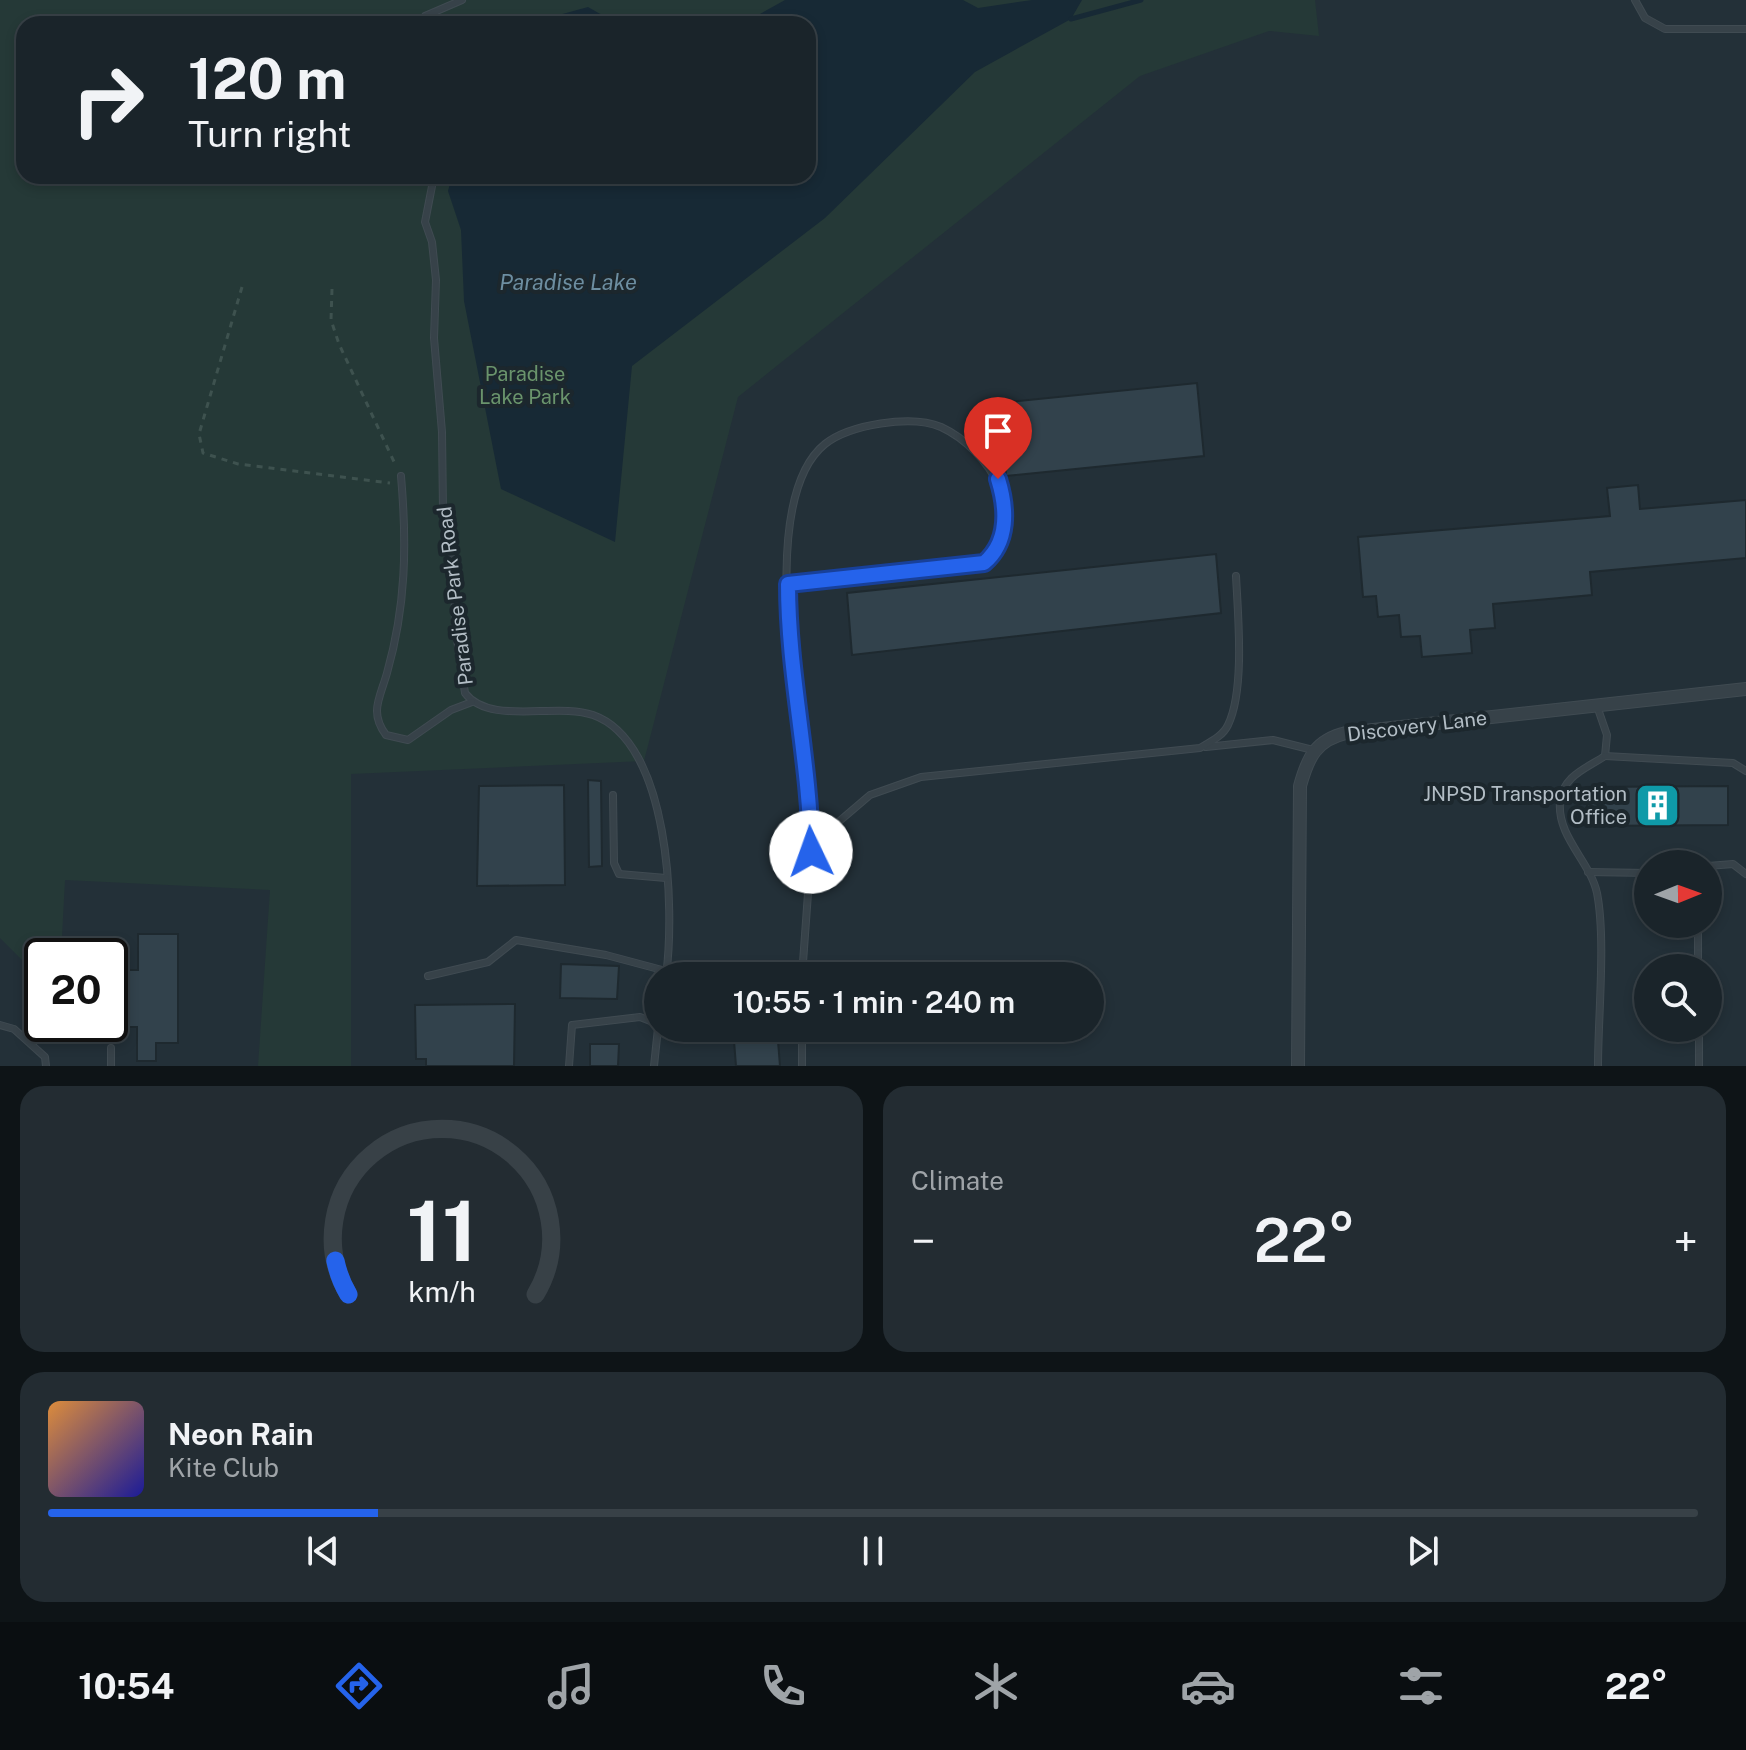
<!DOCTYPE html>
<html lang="en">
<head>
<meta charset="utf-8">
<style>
	:root { --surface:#1a242a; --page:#232c32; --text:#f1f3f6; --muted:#9fa4a8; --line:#384147; --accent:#2563eb }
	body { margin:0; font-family:"Public Sans",sans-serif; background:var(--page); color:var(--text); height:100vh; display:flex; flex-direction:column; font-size:30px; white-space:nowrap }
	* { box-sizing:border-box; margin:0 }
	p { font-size:26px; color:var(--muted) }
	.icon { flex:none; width:44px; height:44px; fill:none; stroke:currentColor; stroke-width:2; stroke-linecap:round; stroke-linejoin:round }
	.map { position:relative; height:1066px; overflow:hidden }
	.side { display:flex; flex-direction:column; gap:20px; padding:20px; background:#0e1417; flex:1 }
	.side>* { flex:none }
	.banner { position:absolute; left:16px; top:16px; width:800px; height:168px; border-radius:24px; box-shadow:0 4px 12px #0003,0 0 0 2px var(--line); background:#1a242a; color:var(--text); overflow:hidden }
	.needle { width:52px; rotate:89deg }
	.controls { position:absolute; left:1634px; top:850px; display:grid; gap:16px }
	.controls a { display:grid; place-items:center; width:88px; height:88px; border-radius:50%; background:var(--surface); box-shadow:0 4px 12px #0003,0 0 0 2px var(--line); font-size:40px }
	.speed { position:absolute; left:24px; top:938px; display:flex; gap:16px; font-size:40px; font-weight:700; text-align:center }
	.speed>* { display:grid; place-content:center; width:104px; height:104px; border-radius:50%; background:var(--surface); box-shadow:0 4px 12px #0003,0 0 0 2px var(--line); line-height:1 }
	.speed .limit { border:4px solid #111; border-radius:12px; background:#fff; color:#111 }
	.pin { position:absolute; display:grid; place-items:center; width:68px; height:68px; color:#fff; margin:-82px -34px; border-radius:50% 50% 50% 0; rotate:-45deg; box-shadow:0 0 8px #0007 }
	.pin .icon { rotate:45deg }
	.me { position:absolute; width:88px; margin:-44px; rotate:357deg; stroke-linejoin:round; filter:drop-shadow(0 0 6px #0008) }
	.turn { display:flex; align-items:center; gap:28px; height:168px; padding:0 40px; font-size:36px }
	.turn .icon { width:104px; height:104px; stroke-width:2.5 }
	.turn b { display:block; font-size:56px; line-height:68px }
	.big { font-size:60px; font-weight:600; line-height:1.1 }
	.side .widget { flex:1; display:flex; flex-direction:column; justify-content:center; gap:12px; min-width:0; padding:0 28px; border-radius:24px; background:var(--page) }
	.side .dial { align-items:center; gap:0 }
	.dial svg { height:208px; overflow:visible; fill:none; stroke:var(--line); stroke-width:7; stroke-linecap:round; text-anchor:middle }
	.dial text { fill:var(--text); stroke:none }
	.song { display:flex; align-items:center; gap:24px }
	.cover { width:96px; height:96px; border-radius:12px; background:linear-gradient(135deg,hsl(30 70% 55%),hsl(240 70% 35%)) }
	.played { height:8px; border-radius:4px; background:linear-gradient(90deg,var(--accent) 20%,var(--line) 20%) }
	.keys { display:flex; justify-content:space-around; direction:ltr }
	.heat { display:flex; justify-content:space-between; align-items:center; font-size:44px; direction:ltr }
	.side .tiles { flex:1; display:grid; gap:20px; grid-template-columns:1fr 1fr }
	.widget:last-child { grid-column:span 2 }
	.trip { position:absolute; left:644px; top:962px; width:460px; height:80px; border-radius:40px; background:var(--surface); box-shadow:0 4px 12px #0003,0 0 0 2px var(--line); font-weight:600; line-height:80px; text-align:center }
	.tab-bar { display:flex; height:128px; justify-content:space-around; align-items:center; background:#0a0e11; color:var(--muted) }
	.tab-bar .icon { width:56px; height:56px }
	.tab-bar .current { color:var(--accent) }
	.tab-bar b { font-size:36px; color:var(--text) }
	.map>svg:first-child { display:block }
</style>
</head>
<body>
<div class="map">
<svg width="1746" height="1066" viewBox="0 0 1746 1066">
	<rect width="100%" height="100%" fill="#233038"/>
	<path fill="#253937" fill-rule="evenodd" d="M0,0h1315l4,36 -50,-5 -129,45 -402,321 -94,364 -293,13v292h-93l12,-176 -205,-10 -4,76h-19v24l-42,-42zM24,24h784v152h-784z"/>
	<g fill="#172935">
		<path d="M785,0h178l15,8 54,-8h50l-11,19 -96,53 -150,146 -193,148 -17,176 -114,-53 -37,-188 -3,-71 -13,-39 4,-15h356v-152h-66z"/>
		<path d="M588,7l30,17h-92z"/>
	</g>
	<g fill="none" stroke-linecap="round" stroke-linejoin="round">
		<path stroke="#172935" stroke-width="5" d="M1071,19l70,-19"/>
	</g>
	<g fill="#32424c" stroke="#1e292f" stroke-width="2">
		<path d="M1197,383l7,73 -198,20 -7,-73z"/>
		<path d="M1638,485l2,24 106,-9v58l-156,14 2,23 -99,9 2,24 -25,2 2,23 -50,4 -2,-21 -19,1 -2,-22 -21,2 -2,-21 -13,1 -5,-60 252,-21 -3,-28z"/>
		<path d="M1216,554l5,59 -369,42 -5,-62z"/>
		<path d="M588,780l13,1 1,85 -13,1z"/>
		<path d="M564,785l1,100 -88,1 2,-100z"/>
		<path d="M1728,786v39l-141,1v-39z"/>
		<path d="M138,934h40v109h-22v18h-19v-34h-27v-57h28z"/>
		<path d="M561,964l58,2 -2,33 -57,-1z"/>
		<path d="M515,1004l-1,62h-88v-7h-10l-1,-54z"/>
		<path d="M733,1028h44l3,38h-44z"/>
		<path d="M590,1044h29l-1,22h-28z"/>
	</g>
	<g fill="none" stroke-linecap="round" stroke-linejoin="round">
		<defs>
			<g id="service">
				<path d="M1635,0l10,18 20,11h81"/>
				<path d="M417,24l8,-8 37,-16"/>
				<path d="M434,176l-9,46 7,20 4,38 -2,58 8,94 1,79 11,57 1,58 10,67c25,33 91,9 128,22 77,27 82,194 73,261"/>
				<path d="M401,476c6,69 5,130 -14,197 -7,25 -18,39 -1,62l22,5 43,-30 21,-8"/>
				<path d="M788,584l196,-21c50,-43 5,-114 -43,-136 -30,-13 -92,-2 -116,17 -77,62 -15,316 -14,408"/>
				<path d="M1597,706l10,29 -2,21c-20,13 -42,20 -45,46 -3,35 30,59 37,91 9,46 1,124 1,173"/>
				<path d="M1206,747l67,-7 40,10"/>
				<path d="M1605,756l128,7 13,8"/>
				<path d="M613,795l1,68 5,11 47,4"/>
				<path d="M1708,866l25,-2 13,10"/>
				<path d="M1588,872l60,1"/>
				<path d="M1698,924v44"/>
				<path d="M428,976l60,-14 28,-22 90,15 60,16"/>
				<path d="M802,976l9,-124 18,-22 41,-35 51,-18 279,-29c10,-6 23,-12 28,-23 17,-35 10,-110 8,-149"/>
				<path d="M0,1025l14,4 31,28 1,9"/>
				<path d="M802,1028v38"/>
				<path d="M1699,1028v38"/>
				<path d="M111,1066v-18"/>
				<path d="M569,1066l3,-41 68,-8 18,7"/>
				<path d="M654,1066l4,-38"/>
			</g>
			<path id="minor" d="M1298,1066l2,-280c8,-29 16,-46 46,-53l400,-44"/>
		</defs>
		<use href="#service" stroke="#404b52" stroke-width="8"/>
		<use href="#minor" stroke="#404b52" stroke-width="14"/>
		<g stroke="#3e524f" stroke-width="3" stroke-dasharray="6 6" stroke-linecap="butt">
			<path d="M242,287l-43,147 4,19 35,11 152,19"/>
			<path d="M332,289l-1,31 8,24 57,122"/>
		</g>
		<use href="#service" stroke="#374249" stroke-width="6"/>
		<use href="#minor" stroke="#374249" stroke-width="12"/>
	</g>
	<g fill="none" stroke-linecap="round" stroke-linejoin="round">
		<defs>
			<path id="route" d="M811,852c-1,-90 -23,-178 -23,-268l196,-21c25,-21 23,-55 14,-84"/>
		</defs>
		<use href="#route" stroke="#184099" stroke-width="20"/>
		<use href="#route" stroke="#2563eb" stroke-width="14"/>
	</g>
	<defs>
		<symbol id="building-square" viewBox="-11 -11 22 22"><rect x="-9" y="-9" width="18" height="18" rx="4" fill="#0f9aa8" stroke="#1c272d"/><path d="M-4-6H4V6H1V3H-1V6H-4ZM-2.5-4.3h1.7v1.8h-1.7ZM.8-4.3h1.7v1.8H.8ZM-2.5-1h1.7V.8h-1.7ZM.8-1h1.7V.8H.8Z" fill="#fff"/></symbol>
	</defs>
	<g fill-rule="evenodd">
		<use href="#building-square" x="1632" y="780" width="51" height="51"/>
	</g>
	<g text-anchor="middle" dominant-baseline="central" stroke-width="8" stroke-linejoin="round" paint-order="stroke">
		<g font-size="20" fill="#6a946c" stroke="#1c272d">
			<text x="525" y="374">Paradise<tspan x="525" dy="23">Lake Park</tspan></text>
		</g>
		<g font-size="20" fill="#b2bdc5" stroke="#1c272d">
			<text transform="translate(455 596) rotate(-97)">Paradise Park Road</text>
			<text transform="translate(1417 726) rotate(-7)">Discovery Lane</text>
		</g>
		<g font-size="20" fill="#b2bdc5" stroke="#1c272d" text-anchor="end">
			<text x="1627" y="794">JNPSD Transportation<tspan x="1627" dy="23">Office</tspan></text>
		</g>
		<g font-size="22" font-style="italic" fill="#6d8ea1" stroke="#1c272d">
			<text x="568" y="282">Paradise Lake</text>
		</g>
	</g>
</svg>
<div class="controls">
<a><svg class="needle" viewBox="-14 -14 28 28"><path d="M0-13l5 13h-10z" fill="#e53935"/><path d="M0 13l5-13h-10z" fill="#9fa4a8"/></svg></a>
<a><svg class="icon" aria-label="search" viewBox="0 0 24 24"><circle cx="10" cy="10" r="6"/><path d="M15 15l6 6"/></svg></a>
</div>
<div class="speed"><div class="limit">20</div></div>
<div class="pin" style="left:998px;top:479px;background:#d93025"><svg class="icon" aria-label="arrive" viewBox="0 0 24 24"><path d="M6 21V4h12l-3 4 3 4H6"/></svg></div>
<svg class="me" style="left:811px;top:852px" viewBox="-20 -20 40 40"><circle r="19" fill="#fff"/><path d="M0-13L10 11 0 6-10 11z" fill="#2563eb"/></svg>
<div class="trip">10:55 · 1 min · 240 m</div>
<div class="banner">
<div class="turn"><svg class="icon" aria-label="right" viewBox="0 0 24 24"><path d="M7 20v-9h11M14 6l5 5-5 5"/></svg><div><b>120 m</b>Turn right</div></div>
</div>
</div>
<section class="side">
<div class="tiles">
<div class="widget dial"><svg viewBox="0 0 100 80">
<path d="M14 69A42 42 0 1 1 86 69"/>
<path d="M14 69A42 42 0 0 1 9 56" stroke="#2563eb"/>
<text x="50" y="56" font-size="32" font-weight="700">11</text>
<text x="50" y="72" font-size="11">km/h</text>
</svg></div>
<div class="widget"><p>Climate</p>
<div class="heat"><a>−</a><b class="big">22°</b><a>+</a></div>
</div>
<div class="widget">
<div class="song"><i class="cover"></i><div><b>Neon Rain</b><p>Kite Club</p></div></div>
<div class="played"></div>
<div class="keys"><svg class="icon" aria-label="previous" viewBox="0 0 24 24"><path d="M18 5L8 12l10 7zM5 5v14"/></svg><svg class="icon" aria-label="pause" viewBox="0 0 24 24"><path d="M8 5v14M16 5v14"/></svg><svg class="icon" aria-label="next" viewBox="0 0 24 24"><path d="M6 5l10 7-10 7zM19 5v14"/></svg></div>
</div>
</div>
</section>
<nav class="tab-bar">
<b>10:54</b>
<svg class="icon current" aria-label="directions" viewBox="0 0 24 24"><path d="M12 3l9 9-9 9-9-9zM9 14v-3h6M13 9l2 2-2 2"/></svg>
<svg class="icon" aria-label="music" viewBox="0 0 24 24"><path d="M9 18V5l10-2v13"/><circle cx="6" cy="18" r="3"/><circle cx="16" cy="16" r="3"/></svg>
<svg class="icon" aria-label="phone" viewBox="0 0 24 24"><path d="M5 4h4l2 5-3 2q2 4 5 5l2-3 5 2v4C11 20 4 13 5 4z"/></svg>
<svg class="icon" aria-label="climate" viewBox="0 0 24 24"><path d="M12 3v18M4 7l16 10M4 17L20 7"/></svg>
<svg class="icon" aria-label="car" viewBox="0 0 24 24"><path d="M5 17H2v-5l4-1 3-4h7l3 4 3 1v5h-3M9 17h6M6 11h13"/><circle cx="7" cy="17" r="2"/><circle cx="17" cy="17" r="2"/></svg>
<svg class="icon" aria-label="filters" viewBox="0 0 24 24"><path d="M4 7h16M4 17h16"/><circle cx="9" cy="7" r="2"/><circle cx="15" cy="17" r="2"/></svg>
<b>22°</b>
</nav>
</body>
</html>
